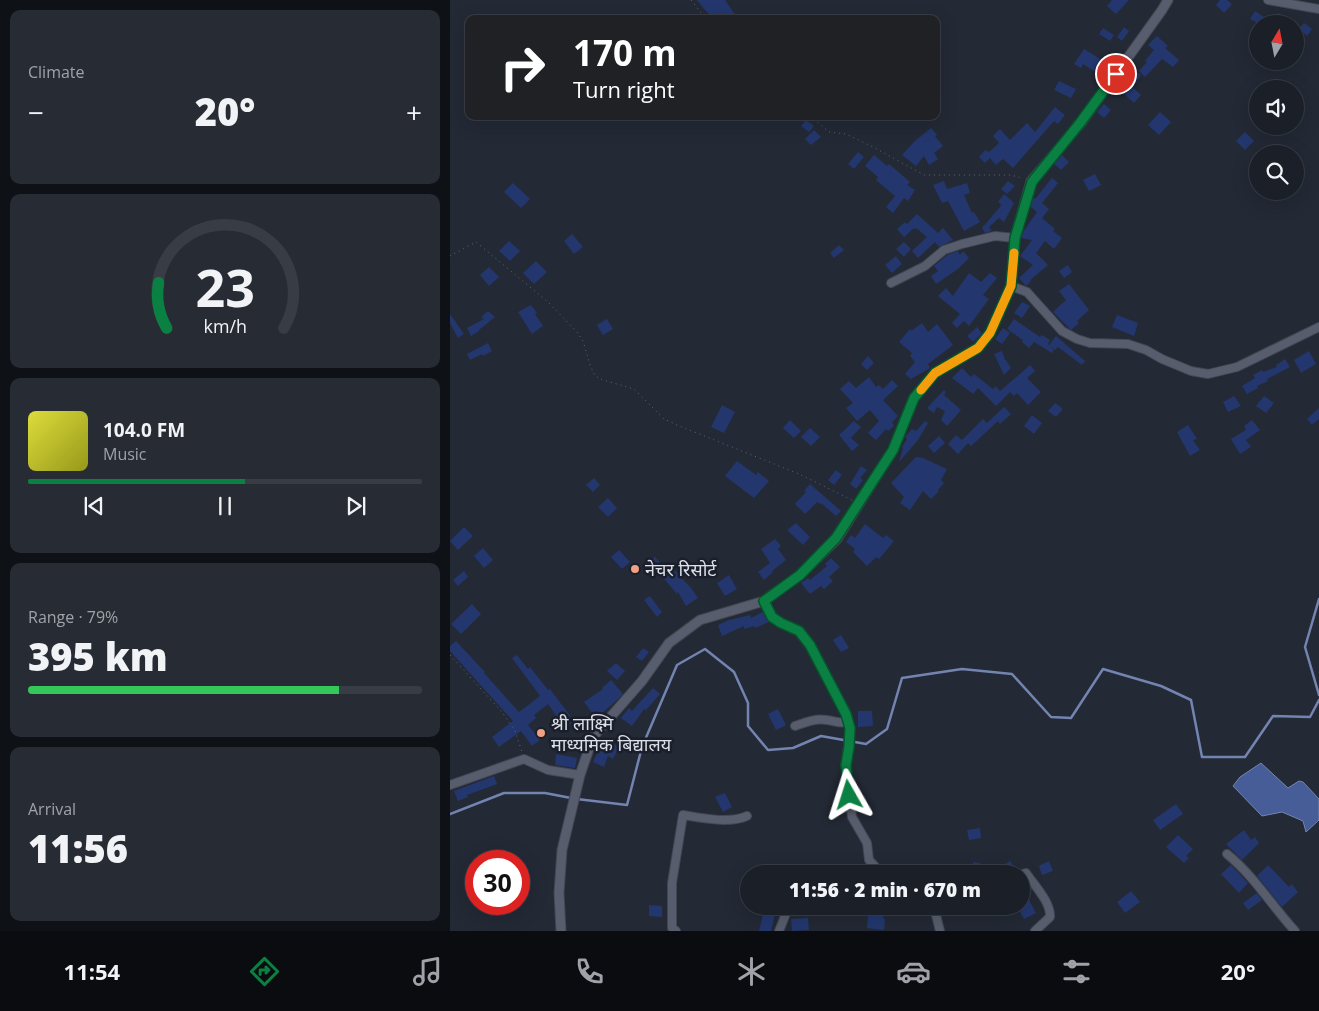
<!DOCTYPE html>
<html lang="en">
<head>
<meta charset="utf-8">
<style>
	:root { --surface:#1a1f28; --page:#272c34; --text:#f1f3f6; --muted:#9fa2a8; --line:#383d45; --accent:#0b8043 }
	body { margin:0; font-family:"Open Sans","Noto Sans Devanagari",sans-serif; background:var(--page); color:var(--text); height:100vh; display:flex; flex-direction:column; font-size:19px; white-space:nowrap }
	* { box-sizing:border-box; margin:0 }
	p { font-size:16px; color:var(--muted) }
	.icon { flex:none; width:28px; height:28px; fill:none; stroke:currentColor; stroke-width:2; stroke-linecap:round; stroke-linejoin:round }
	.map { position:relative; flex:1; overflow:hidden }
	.panel { display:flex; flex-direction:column; gap:10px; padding:10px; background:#0e1116; width:450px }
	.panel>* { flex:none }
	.top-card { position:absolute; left:15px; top:15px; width:475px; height:105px; border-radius:10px; box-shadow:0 5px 20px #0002,0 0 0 1px var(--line); background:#202124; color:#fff; overflow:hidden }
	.needle { width:32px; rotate:10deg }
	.tools { position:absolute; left:799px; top:15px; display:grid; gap:10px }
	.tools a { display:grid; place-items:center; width:55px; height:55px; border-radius:50%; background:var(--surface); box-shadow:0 5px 20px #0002,0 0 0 1px var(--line); font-size:25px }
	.speed { position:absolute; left:15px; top:850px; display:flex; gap:10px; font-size:25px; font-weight:700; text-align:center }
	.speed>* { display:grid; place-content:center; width:65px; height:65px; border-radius:50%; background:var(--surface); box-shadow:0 5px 20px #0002,0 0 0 1px var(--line); line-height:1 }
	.speed .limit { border:8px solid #d22; background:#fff; color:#111 }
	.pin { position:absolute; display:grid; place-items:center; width:42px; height:42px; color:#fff; margin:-21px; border:2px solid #fff; border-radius:50%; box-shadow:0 1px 5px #0007 }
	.me { position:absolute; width:55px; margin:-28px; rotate:354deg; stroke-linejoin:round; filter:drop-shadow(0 0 4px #0008) }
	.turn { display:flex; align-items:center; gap:18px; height:105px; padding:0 25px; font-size:22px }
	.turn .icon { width:65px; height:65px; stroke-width:2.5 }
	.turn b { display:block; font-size:35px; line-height:42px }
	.big { font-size:38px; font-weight:800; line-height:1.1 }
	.panel .card { flex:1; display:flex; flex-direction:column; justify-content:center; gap:8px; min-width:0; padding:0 18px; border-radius:10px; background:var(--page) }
	.panel .dial { align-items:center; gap:0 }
	.dial svg { height:130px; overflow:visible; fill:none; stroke:var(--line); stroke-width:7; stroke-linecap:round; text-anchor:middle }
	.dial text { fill:var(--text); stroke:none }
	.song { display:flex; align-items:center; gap:15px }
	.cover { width:60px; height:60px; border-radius:8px; background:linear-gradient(135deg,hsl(60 70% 55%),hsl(60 70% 35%)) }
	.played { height:5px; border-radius:2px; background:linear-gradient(90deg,var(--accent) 55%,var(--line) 55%) }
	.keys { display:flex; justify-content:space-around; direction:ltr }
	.heat { display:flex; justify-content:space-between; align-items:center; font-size:28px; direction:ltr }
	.charge { height:8px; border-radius:4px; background:linear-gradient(90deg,#34c759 79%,var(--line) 0) }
	.trip { position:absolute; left:290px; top:865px; width:290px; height:50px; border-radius:25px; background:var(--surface); box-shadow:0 5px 20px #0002,0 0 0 1px var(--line); font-weight:800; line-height:50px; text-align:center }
	.dock { display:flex; height:80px; justify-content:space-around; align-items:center; background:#0a0c10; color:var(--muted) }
	.dock .icon { width:35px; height:35px }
	.dock .active { color:var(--accent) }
	.dock b { font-size:22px; color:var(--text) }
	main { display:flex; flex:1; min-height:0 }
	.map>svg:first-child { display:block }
</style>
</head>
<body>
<main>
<section class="panel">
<div class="card"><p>Climate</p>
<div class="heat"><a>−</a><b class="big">20°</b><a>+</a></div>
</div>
<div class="card dial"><svg viewBox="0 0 100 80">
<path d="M14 69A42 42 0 1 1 86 69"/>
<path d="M14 69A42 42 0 0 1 9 41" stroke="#0b8043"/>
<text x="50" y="56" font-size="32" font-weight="700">23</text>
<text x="50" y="72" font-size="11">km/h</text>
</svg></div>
<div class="card">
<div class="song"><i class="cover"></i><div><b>104.0 FM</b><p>Music</p></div></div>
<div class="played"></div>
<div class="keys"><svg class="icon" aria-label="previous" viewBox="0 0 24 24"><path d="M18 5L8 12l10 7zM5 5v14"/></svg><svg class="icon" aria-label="pause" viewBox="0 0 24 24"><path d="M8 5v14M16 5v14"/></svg><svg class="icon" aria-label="next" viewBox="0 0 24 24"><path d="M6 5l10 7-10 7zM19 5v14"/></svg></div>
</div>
<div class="card"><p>Range · 79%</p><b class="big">395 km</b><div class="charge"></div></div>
<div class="card"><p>Arrival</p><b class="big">11:56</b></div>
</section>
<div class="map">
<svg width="869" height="931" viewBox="0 0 869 931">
	<rect width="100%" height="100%" fill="#232935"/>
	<path fill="#465d98" stroke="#7384b0" d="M811,763l27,25 11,-7 4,1 16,17v21l-13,12 -3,-11 -21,-9 -20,4 -29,-30 7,-9z"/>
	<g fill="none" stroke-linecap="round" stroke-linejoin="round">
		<g stroke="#7384b0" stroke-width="2.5">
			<path d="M869,599l-14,48 14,48"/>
			<path d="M127,799l50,6 15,-58 35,-82 28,-16 29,23 14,31v23l20,24 25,-2 28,-12 45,8 21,-15 15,-51 60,-9 50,5 39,43 20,1 32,-49 58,17 30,14 11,57h43l28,-41 37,1 9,-17"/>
			<path d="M0,814l54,-21h41l26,5"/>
		</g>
	</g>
	<g fill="#23376e">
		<path d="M247,0h28l13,19h-23l-10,-9z"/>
		<path d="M662,0h17l-13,14 -9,-8z"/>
		<path d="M770,0h7l5,4 -8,9 -8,-8z"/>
		<path d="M805,11l9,6 -4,7 -10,-5z"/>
		<path d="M828,13l8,6 -4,5h-12z"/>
		<path d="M854,23l8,6 -5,7 -8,-7z"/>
		<path d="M674,27l5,4 -7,10 -5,-4z"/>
		<path d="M653,28l11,7 -4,6 -11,-7z"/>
		<path d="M707,36l11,10 -3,2 14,12 -6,7 -11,-8 -17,18 -6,-6 8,-9 -2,-1 9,-11 -6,-5z"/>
		<path d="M634,49l18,11 -8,11 -11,-7 -2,4 -7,-4z"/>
		<path d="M684,70l7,5 -7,10 -7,-5z"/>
		<path d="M609,81l17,8 -5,9 -17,-8z"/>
		<path d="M679,84l12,11 -7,8 -12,-11z"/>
		<path d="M654,104l7,6 -7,8 -7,-6z"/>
		<path d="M605,107l10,8 -7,9 -4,-3 -41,47 -10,-9 -7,6 -6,-7 -5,5 -6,-6 6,-7 4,2 10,-9 -6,-7 7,-7 10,11 17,-17 8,9z"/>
		<path d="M710,112l11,10 -12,13 -11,-10z"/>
		<path d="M356,120l8,6 -5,6 -8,-6z"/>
		<path d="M481,128l6,7 -2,1 8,10 -9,7 4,6 -9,6 -5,-9 -8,10 -14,-11 13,-14z"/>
		<path d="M364,130l7,7 -10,8 -6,-6z"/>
		<path d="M795,132l9,9 -9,9 -9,-9z"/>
		<path d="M408,152l6,5 -10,12 -6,-5z"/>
		<path d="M424,155l13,11 2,-2 21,18 -3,3 8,5 -7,11 -4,-3 -11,15 -7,-6 9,-11 -19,-16 2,-3 -13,-11z"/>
		<path d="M612,155l7,7 -8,8 -7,-6z"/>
		<path d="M645,174l6,11 -12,6 -6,-11z"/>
		<path d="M602,178l6,5 -16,20 7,6 -7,9 13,11 -2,2 9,7 -8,11 -9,-8 -9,12 12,12 -18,15 1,1 -5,5 -7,-8 14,-13 -13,-9 12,-16 -11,-2 2,-6 14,-20 -7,-6 2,-7 4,-1z"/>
		<path d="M494,181l3,8 20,-6 3,10 -6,2 8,18 2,-1 6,10 -16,9 -16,-30 -6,2 -9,-18z"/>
		<path d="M558,181l7,5 -8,8 -6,-5z"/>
		<path d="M63,183l17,16 -9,9 -17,-16z"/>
		<path d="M554,194l10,9 -10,19 -5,-4 -10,9 3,4 -7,2 -3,-5 18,-21 1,-3 -3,-2z"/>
		<path d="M467,214l21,19 5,-5 10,12 -14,7 -4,-5 -17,16 -6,-7 15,-14 -11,-9 -1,2 -1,-2 -10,9 -7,-8 8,-7 2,2z"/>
		<path d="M122,234l11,13 -9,7 -10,-13z"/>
		<path d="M59,241l11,10 -10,10 -11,-10z"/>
		<path d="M454,242l7,7 -7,8 -8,-8z"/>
		<path d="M389,245l5,5 -10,8 -4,-5z"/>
		<path d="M508,251l2,4 3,-4 6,7 -11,11 -22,15 -5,-8 7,-5 -4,-5 13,-11z"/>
		<path d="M446,256l6,8 -10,9 -7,-8z"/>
		<path d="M86,261l11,11 -13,12 -11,-11z"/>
		<path d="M618,265l4,7 -8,6 -5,-7z"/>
		<path d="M39,267l10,10 -10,9 -9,-11z"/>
		<path d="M519,273l12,9 9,-9 7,5 -14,17 6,4 -20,27 -5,-5 -7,7 -5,-5 8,-9 -22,-18 8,-8 7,8z"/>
		<path d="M619,284l20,26 -12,11 2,2 -8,7 -18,-18 13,-12 -7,-9z"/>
		<path d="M572,302l8,4 -8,12 -8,-5z"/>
		<path d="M81,305l6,8 -2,1 8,12 -11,8 -14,-22z"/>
		<path d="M38,311l7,6 -16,13v1l-8,5 -4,-8 17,-9 -3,-2z"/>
		<path d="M0,314l14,20 -6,4 -8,-15z"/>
		<path d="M667,315l21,8 -4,13 -22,-9z"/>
		<path d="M157,319l6,10 -10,6 -6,-10z"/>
		<path d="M564,319l26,18 2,-2 8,5 -2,4 6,6 -2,3 -18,-11 -5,6 -7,-6 1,-2 -16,-11z"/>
		<path d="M472,323l6,9 9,-8 16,21 -25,19 2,4 -19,11 -6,-5 10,-12 -5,-6 2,-3 -13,-11 11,-13 1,2z"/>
		<path d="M527,327l5,6 -9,9 -6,-6z"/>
		<path d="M553,328l7,5 -8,11 -7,-5z"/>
		<path d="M606,336l29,25 -3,4 -24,-18 -3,3 -6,-5z"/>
		<path d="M38,343l4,8 -9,5 -1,-2 -12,6 -3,-6z"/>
		<path d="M552,351l3,9h1l5,8 -7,7 -10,-21z"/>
		<path d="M859,351l7,13 -15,9 -7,-13z"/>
		<path d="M418,356l6,7 -7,7 -6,-6z"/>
		<path d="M835,359l5,8 -23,12 1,2 -11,5 1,2 -11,6 -5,-8 13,-8 -2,-3 9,-5 1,2 14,-5 -1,-2z"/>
		<path d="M580,365l5,6 -8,7 14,14 -13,13 -11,-12 -3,3 -4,-4 -14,14 -18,-18 -5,6 -21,-16 10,-10 9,9 3,-3 19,15 3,-3 4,5z"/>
		<path d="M419,377l7,10 3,-2 4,4 9,-9 6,6 -15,14 15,16 -6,6 2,4 -6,5 -2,-2 -10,11 -8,-7 11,-12 -9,-11 -13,11 -11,-13 7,-5 -13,-14 9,-8 7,7z"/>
		<path d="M494,390l2,2 -2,3 17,15 -14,16 -6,-6 4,-9 -8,-4 -3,6 -7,-5z"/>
		<path d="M784,396l7,10 -13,6 -5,-10z"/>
		<path d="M814,396l10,7 -8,10 -10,-7z"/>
		<path d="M605,403l8,6 -7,8 -8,-6z"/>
		<path d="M272,405l13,7 -11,21 -13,-6z"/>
		<path d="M554,407l7,7 -11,10 -2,-3 -27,25 -3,-3 -10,11 -10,-10 8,-9 6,5 21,-21 4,4z"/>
		<path d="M869,408v11l-7,6 -5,-6z"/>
		<path d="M582,415l10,8 -8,11 -10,-8z"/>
		<path d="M340,420l11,11 -7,7 -11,-10z"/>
		<path d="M802,420l8,10 -14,10 5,7 -11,7 -9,-15 15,-9 -2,-4z"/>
		<path d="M404,421l7,6 -10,11 8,7 -7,6 -13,-16z"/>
		<path d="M475,421l3,2 -10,17 -19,22 4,-14 -1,-1 5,-8 -2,-2 7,-8 4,2z"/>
		<path d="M738,425l9,14 -4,1 7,10 -10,6 -13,-24z"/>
		<path d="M360,428l10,9 -9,9 -10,-9z"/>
		<path d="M489,436l6,7 -11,10 -6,-7z"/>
		<path d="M466,457l7,1 24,11 -6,11 3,3 -6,7 1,1 -8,8 -8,-8 -13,19 -10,-7 4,-6 -13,-14z"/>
		<path d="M287,461l19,14 2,-3 11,9 -15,17 -29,-22z"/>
		<path d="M411,466l6,4 -7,8 3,2 -7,9 -6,-5z"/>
		<path d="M386,470l6,5 -8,10 -6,-5z"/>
		<path d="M144,478l6,7 -7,7 -7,-7z"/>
		<path d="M360,484l31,27 -5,5 -15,-13 -1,1 -3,-2 -12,12 -10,-10 11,-12 -2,-1z"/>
		<path d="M158,498l9,10 -9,9 -10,-10z"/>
		<path d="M346,523l14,14 -7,8 -16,-15z"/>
		<path d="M415,524l18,14 3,-3 8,6 -15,18 -3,-2 -9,9 -14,-14 2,-3 -9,-7 5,-7 4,3z"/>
		<path d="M14,527l9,9 -15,14 -8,-9z"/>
		<path d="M325,539l6,7 -3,3 8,11 -14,11 1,1 -9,8 -6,-8 12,-9 -9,-14z"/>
		<path d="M33,548l10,12 -9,8 -10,-12z"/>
		<path d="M169,550l11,12 -8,7 -11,-12z"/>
		<path d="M205,557l16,18 4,-4 16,17 7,10 -12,8 -8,-14 -1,2 -17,-20 -2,1 -11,-12z"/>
		<path d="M381,558l9,9 -11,10 4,4 -9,8 -3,-3 -11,8 -9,-11 7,-5 2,2 17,-14 -2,-2z"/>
		<path d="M14,571l4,6 -10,9 -5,-6z"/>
		<path d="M279,575l8,14 -12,7 -8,-13z"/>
		<path d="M200,596l12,16 -5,5 -13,-17z"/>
		<path d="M22,604l9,10 -20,20 -10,-10z"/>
		<path d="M313,612l6,10 -14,6 -1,-2 -10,3v-3l-22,10 -4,-11 11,-5 21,-5 1,3z"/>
		<path d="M391,635l8,13 -8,4 -8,-12z"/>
		<path d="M6,641l29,31 -1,1 35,39 21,-16 -28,-38 5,-3 11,14 2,-2 18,23 2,-1 24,32 -9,7 -17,-24 -14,11 2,3 -8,7 12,15 -8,6 -11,-15 -22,16 -7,-10 21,-16 -63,-70v-5z"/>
		<path d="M193,648l6,4 -7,9 -6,-4z"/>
		<path d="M166,663l9,8 -8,9 -10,-9z"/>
		<path d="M161,680l12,14 -8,8 -19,16 -12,-16 19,-13 -1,-1z"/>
		<path d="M203,688l7,6 -14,16 -2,-1 -12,17 -11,-8 8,-10 3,3z"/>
		<path d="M328,709l8,16 -10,5 -8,-16z"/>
		<path d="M408,711h14l1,15 -15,1z"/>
		<path d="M154,739l15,8 -6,12 -5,-3 -4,11 -11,-5z"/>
		<path d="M106,754l21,4 -2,10 -20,-3z"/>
		<path d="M44,776l3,8 -30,11 1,2 -10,4 -4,-10z"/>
		<path d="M275,793l7,14 -9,5 -8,-15z"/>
		<path d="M726,804l7,10 -23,16 -7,-10z"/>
		<path d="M530,828l1,10 -12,2 -2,-10z"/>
		<path d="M794,830l7,10 4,-3 4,6 -17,17 -16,-16z"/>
		<path d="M728,835l15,14 -7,7 3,2 -5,5 -18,-16z"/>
		<path d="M560,861l6,9 -6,4h-10l-3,-5z"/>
		<path d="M599,861l4,10 -11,4 -3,-9z"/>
		<path d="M523,862l7,1 -1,11h-7z"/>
		<path d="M781,865l17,18 -9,10 -18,-19z"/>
		<path d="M818,865l21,22 3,-3 6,8 -16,15 -25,-31z"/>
		<path d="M573,880l8,11 -5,3 10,19 -12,6 -6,-11 3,-2v-25z"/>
		<path d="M681,891l9,11 -15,11 -8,-11z"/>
		<path d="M807,893l5,7 -14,10 -5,-7z"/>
		<path d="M199,905l13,1v11l-13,-1z"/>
		<path d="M419,906h15l-1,13h2l-1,11 -17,-2z"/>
		<path d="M314,911l11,2 -4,18h-12z"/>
		<path d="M358,918l1,12 -17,1 -1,-12z"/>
	</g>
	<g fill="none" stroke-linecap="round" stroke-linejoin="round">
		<defs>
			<g id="minor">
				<path d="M818,0l51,9"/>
				<path d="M441,283l34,-17 19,-16 18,-6 33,-8 20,2"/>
				<path d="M561,286l16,6 35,39 15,8 13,4 38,1 18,6 16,9 29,12 17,3 29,-7 82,-40"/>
				<path d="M314,601l8,16 9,6 18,8 11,14 36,69 1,8c-7,2 -12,-1 -20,-2 -11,-2 -21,2 -32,6"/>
				<path d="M397,722l3,6 -4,37 6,52 15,26 2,17 13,14"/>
				<path d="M0,785l74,-26 24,11 32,5"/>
				<path d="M777,854c27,22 45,52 68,77"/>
				<path d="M336,870l1,4"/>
				<path d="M571,875l5,-2c8,12 25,29 24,44l-15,14"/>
				<path d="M481,906l5,9 4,16"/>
				<path d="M226,931l-4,-3v-45l11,-68c19,3 46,9 64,1"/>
				<path d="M329,931l10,-25"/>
			</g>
			<path id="tertiary" d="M111,931l-2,-38 3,-43 18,-75 13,-38 49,-56 27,-38 31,-23 64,-19 36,-26 37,-36 56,-89 21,-52 21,-25 43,-25 12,-15 21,-47 4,-48 16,-57 50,-58 81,-113 6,-10"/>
		</defs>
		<use href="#minor" stroke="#424751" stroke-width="10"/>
		<use href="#tertiary" stroke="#424751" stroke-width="11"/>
		<g stroke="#616771" stroke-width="1" stroke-dasharray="1 4" stroke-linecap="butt">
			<path d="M241,0l15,19"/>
			<path d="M360,116l19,16 17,2 27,13 51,28h87l10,3"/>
			<path d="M0,256l26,-14 72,60 29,30 6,9 7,24 5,11 8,4 31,9 30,30 13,6 122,49 53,26"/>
			<path d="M0,655l52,57 13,19 7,21"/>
		</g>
		<use href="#minor" stroke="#575d6c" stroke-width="8"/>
		<use href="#tertiary" stroke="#575d6c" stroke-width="9"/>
	</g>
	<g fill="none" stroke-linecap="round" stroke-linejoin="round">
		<defs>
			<path id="route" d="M399,795l-3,-30 3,-18 1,-19 -4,-14 -36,-69 -11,-14 -18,-8 -9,-6 -8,-16 36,-26 36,-37 57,-88 21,-52 21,-25 43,-25 12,-15 21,-47 4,-48 17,-56 48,-59 36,-49"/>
		</defs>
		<use href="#route" stroke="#07532c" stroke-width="12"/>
		<use href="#route" stroke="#0b8043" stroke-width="9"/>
		<path stroke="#f59e0b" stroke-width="9" d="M471,390l14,-17 43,-25 12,-15 21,-47 3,-33"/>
	</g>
	<g fill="#f39f83" stroke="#1a1f2b" stroke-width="2">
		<circle cx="185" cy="569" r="5"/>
		<circle cx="91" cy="733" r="5"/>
	</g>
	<g text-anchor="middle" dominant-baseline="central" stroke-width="5" stroke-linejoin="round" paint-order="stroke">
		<g font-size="18" fill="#dce0e8" stroke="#1a1f2b" text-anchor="start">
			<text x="195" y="569">नेचर रिसोर्ट</text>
			<text x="101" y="723">श्री लाक्ष्मि<tspan x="101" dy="21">माध्यमिक बिद्यालय</tspan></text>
		</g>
	</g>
</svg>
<div class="tools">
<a><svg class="needle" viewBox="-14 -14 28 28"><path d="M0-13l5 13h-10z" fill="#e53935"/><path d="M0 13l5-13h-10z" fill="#9fa2a8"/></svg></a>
<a><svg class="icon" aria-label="sound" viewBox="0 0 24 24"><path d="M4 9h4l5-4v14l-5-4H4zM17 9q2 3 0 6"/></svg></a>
<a><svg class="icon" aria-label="search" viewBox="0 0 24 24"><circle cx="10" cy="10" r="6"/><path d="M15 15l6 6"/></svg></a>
</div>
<div class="speed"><div class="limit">30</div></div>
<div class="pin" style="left:666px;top:74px;background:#d93025"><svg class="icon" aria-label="arrive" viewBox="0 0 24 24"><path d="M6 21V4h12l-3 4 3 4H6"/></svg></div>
<svg class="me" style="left:399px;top:795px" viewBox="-20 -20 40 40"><path d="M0-17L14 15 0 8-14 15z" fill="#0b8043" stroke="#fff" stroke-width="4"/></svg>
<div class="trip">11:56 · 2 min · 670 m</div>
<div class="top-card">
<div class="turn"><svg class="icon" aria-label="right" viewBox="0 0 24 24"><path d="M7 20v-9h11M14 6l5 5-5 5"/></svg><div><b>170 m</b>Turn right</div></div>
</div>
</div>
</main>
<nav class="dock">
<b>11:54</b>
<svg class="icon active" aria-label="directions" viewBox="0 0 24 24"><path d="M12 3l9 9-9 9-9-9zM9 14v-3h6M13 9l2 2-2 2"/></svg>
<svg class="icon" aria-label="music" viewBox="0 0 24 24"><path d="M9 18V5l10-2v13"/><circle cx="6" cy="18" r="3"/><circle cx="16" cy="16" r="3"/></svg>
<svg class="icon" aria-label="phone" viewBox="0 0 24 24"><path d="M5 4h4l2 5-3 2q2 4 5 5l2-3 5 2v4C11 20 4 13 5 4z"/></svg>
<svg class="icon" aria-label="climate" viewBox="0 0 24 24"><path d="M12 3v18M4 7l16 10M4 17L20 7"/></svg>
<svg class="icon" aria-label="car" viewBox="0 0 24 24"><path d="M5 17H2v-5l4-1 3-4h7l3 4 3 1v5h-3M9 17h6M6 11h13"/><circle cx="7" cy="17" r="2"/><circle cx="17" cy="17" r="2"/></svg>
<svg class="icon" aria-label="filters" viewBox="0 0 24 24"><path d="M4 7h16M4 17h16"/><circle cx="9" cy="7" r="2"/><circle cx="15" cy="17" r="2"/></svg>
<b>20°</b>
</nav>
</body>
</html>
